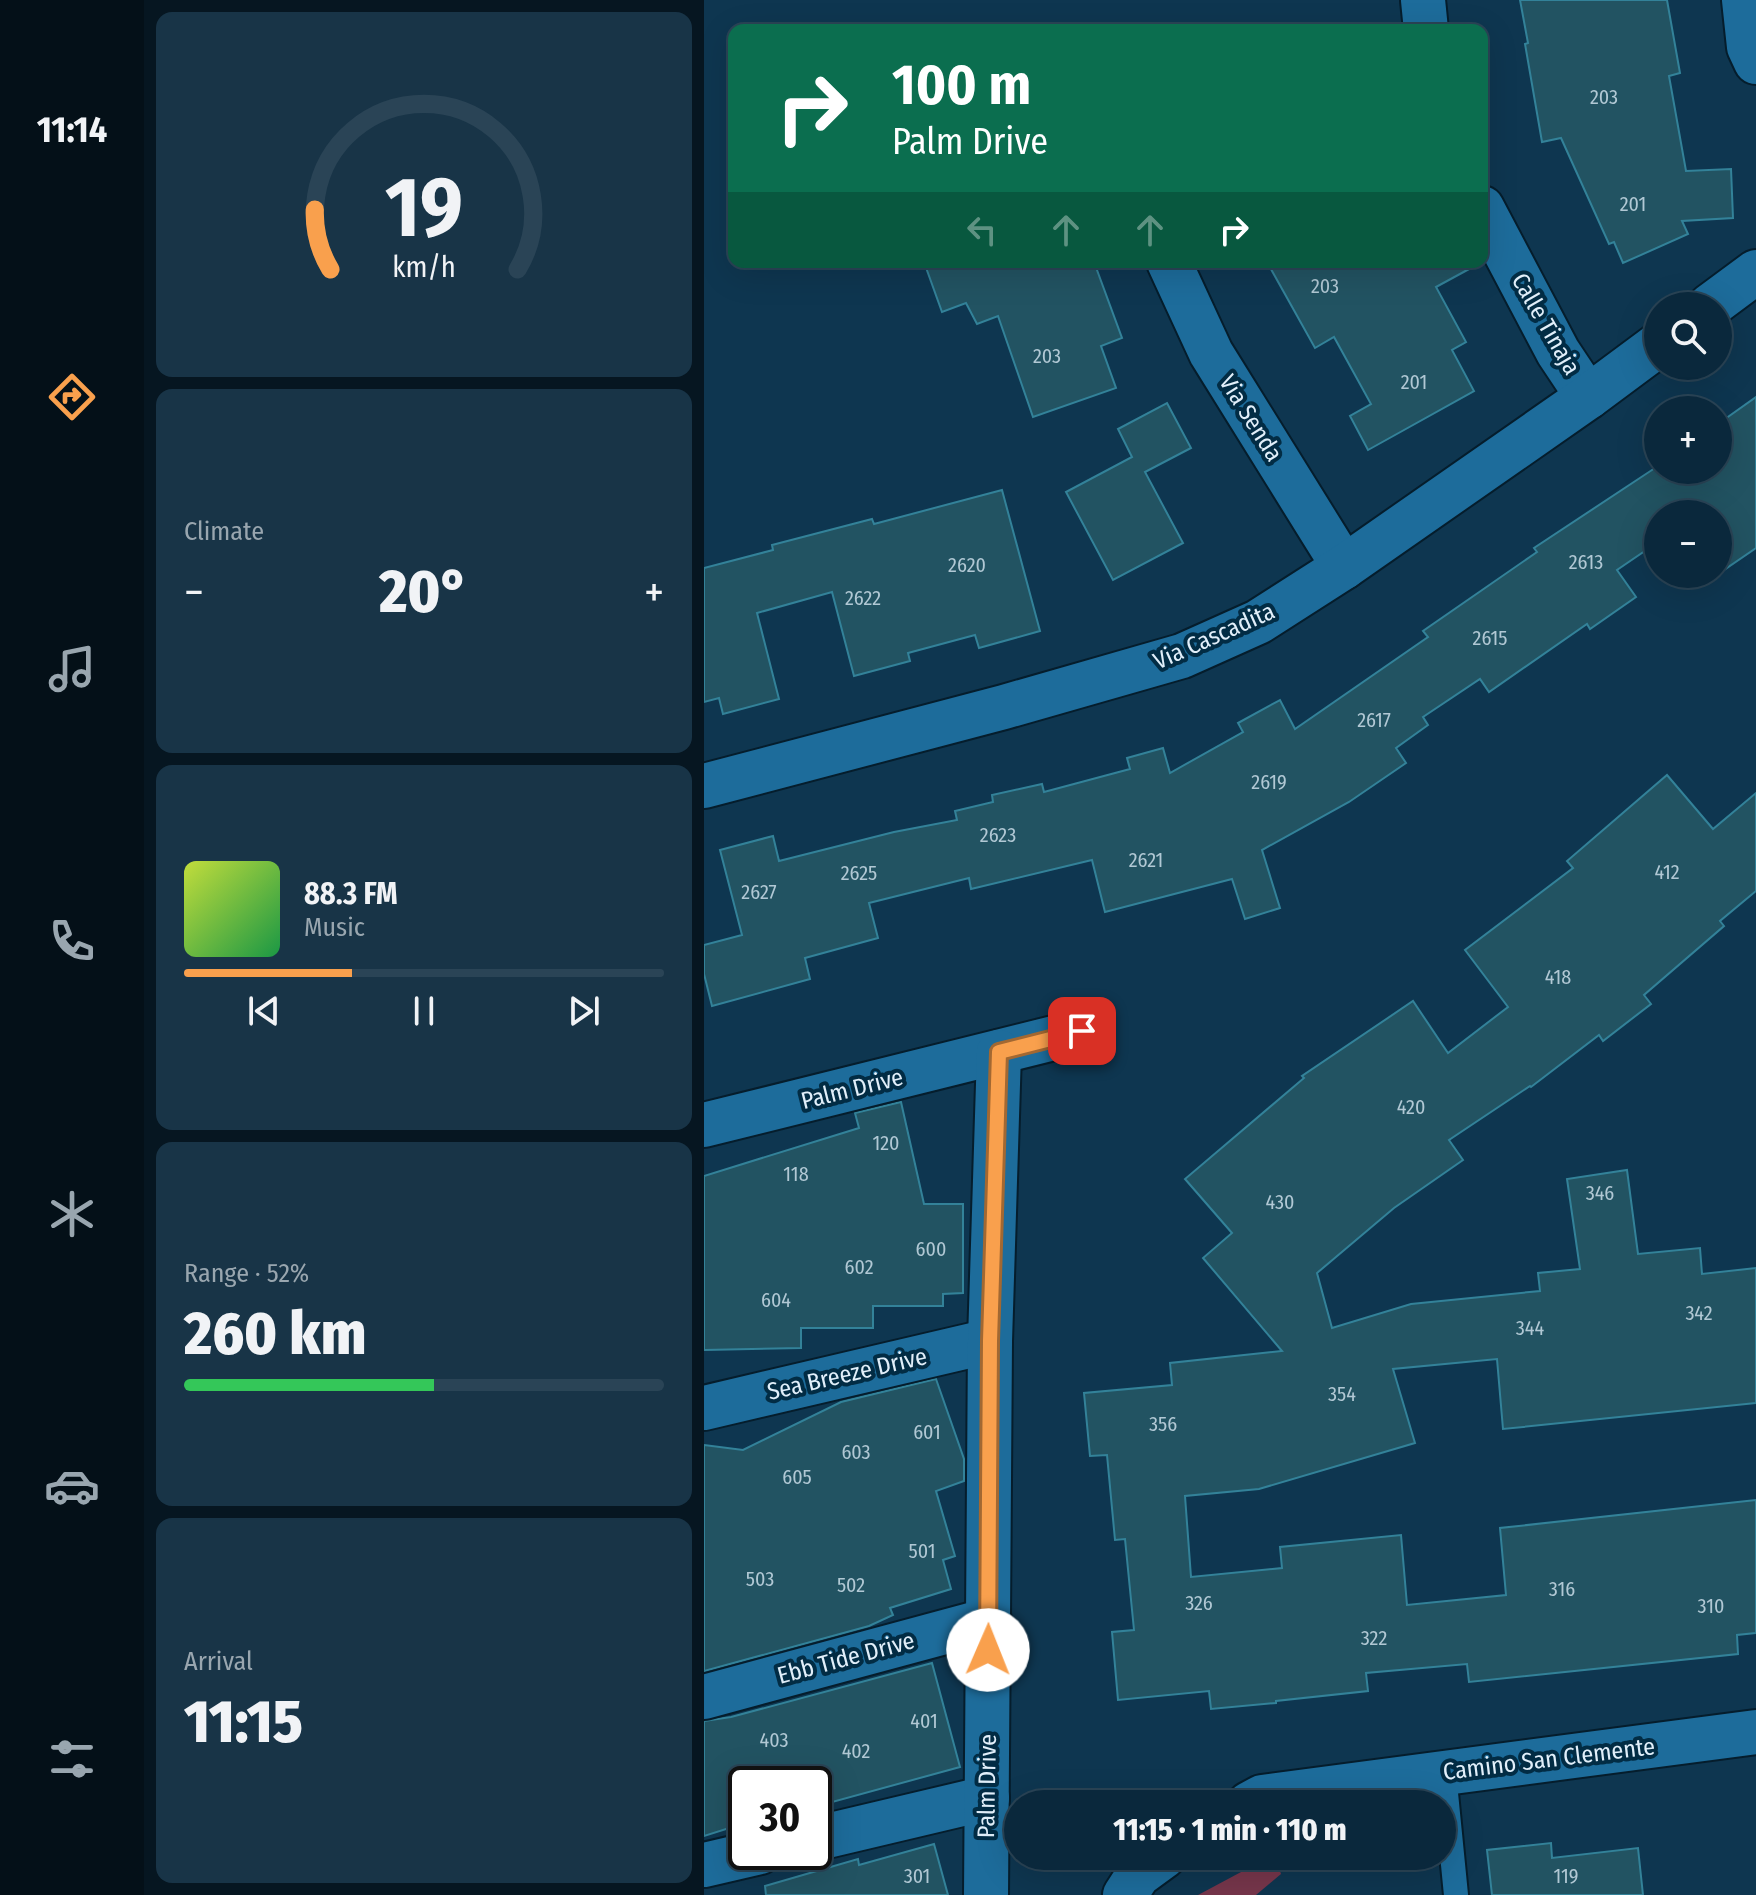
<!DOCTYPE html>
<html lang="en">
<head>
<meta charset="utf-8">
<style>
	:root { --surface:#0a283c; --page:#183447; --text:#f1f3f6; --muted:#99a6af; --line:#2a4456; --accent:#f9a04d }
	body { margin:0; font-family:"Fira Sans Condensed",sans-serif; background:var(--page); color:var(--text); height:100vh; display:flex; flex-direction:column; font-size:30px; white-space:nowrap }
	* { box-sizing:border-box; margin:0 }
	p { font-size:26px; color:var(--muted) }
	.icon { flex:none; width:44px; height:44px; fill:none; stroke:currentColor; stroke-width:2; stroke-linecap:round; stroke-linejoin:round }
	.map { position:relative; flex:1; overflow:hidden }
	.sheet { display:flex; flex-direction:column; gap:12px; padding:12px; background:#061621; width:560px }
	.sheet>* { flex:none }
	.guide { position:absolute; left:24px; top:24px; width:760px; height:244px; border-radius:16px; box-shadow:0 8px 32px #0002,0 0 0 2px var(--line); background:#0b6e4f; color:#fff; overflow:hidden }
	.tools { position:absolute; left:940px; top:292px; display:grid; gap:16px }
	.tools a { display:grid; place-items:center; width:88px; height:88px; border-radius:50%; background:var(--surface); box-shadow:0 8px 32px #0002,0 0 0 2px var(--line); font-size:40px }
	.speed { position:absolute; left:24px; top:1766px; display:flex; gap:16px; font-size:40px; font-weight:700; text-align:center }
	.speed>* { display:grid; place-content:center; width:104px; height:104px; border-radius:50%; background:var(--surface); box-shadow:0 8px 32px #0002,0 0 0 2px var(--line); line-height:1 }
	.speed .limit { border:4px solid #111; border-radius:12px; background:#fff; color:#111 }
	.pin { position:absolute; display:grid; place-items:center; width:68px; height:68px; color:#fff; margin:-34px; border-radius:16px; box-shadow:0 4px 12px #0006 }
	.me { position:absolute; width:88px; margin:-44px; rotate:1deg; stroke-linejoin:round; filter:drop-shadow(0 0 6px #0008) }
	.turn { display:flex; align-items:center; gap:28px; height:168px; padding:0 32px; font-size:36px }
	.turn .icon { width:104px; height:104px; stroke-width:2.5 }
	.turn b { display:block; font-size:56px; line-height:68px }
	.lanes { display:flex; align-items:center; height:76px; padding:0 32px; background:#0003; justify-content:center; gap:40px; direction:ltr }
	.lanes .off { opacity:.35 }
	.big { font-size:60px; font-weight:800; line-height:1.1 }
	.sheet .widget { flex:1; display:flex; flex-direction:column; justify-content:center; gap:12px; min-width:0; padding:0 28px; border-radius:16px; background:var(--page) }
	.sheet .dial { align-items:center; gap:0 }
	.dial svg { height:208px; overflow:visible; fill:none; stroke:var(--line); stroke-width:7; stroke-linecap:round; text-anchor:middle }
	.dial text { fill:var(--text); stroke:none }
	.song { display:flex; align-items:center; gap:24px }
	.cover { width:96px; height:96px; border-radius:12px; background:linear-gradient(135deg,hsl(70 70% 55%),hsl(140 70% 35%)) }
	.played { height:8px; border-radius:4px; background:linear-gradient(90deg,var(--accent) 35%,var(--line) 35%) }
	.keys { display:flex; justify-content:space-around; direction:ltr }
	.heat { display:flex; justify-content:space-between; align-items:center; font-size:44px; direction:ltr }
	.charge { height:12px; border-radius:6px; background:linear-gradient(90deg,#34c759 52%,var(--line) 0) }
	.trip { position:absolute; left:300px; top:1790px; width:452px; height:80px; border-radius:40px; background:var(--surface); box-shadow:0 8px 32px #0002,0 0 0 2px var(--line); font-weight:800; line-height:80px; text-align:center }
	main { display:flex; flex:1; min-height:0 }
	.tab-bar { display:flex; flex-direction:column; width:144px; justify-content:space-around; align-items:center; background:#041018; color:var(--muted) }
	.tab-bar .icon { width:56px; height:56px }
	.tab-bar .current { color:var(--accent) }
	.tab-bar b { font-size:36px; color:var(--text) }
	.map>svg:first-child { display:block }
</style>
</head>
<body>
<main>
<nav class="tab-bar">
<b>11:14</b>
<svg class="icon current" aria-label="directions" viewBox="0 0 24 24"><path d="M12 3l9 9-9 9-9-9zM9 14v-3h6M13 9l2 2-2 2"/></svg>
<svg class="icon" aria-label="music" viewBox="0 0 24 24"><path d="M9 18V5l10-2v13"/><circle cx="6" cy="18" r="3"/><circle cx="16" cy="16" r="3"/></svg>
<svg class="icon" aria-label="phone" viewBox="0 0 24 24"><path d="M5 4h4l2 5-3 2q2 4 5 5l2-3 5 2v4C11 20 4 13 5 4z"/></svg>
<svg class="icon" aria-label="climate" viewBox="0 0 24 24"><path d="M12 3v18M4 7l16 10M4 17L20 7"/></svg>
<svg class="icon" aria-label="car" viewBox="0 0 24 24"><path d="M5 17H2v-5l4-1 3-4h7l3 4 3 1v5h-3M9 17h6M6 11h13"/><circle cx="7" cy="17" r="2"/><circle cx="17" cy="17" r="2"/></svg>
<svg class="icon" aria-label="filters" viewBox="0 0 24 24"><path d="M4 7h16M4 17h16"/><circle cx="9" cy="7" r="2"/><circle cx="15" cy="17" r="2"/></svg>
</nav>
<section class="sheet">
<div class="widget dial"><svg viewBox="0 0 100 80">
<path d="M14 69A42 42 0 1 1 86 69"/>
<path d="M14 69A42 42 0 0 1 8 46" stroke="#f9a04d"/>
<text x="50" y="56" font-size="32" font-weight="700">19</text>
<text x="50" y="72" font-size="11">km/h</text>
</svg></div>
<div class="widget"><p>Climate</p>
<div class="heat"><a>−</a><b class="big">20°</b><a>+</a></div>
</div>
<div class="widget">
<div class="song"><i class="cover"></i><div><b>88.3 FM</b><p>Music</p></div></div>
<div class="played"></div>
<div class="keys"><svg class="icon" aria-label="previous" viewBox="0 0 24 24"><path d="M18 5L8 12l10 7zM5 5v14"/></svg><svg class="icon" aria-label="pause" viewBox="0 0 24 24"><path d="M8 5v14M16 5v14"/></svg><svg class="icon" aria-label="next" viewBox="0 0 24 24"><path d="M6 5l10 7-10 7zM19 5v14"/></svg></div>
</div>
<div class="widget"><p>Range · 52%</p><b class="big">260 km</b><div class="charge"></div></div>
<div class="widget"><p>Arrival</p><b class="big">11:15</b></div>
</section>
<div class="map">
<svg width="1052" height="1895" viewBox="0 0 1052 1895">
	<rect width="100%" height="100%" fill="#0e3650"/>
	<path fill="#76364b" d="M567,1856h4l6,18 -25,21h-58z"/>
	<g fill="#225362" stroke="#338299" stroke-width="2">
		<path d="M816,0h147l13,73 -11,3 17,95 45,-2 2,49 -51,3 6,13 -65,29 -9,-21 -5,2 -48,-106 -19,4 -17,-98 3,-1z"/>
		<path d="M220,262h170l28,76 -21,8 15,42 -83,29 -35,-101 -21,8 -11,-21 -24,9z"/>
		<path d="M563,262h215l-46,25 30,55 -14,8 22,41 -106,59 -18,-34 21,-12 -37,-67 -19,11z"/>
		<path d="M1052,397v151l-38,26v-60h-60v28l-41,28 19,27 -46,32 -3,-5 -98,68 -9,-13 -57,38 5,8 -32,23 10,15 -57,39 -87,48 18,58 -35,11 -13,-40 -127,33 -13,-52 -121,29 -2,-11 -100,25 9,35 -73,20 5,21 -98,27 -8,-32v-29l38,-10 -22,-85 53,-14 6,25 115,-29 63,-12 -2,-9 38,-9 -1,-7 50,-11 2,8 86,-23 -3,-11 36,-10 7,25 73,-41 -5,-9 42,-23 15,29 133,-92 -5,-6 114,-79 -3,-4 124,-82v4h60v-46z"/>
		<path d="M463,403l24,45 -46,24 38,71 -70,37 -47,-88 66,-35 -14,-28z"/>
		<path d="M298,490l38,141 -61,17 -4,-13 -67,18 2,8 -56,15 -22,-84 -75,21 22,86 -56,15 -4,-16 -15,4v-134l69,-18 -1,-5 100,-26 2,5z"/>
		<path d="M963,775l46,54 43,-36v98l-36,30 4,5 -80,69 7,9 -48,37 -4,-6 -68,52 -1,-1 -81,54 14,20 -69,48 -77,65 15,55 79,-24 129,-13 -2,-18 42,-4 -13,-90 60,-9 11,84 62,-6 2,26 54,-6v135l-253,26 -6,-70 -104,10 22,74 -156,46 -74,7 6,81 91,-9 -2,-21 121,-12 6,70 99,-10 -6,-67 256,-28v133l-19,2 1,19 -269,28 -2,-18 -101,9 2,18 -92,10v2l-65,6 -2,-18 -91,9 -6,-68 22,-2 -9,-91 -10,1 -8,-85 -17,1 -6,-63 88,-8 -2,-22 112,-12 -79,-93 29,-25 -47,-54 119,-101 -2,-2 111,-75 35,52 60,-46 -43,-57 108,-82 -6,-7z"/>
		<path d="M197,1102l23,102h39v89l-20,1v12h-70v22h-72v20l-97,2v-174l155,-48 -4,-15z"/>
		<path d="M232,1379l28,80v22l-28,10 19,65 -12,4 8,29 -61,19 3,7 -24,11 -165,45v-226l39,5 98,-48z"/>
		<path d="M228,1663l28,104 -146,40v-23h-81l12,39 -41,13v-115l27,-4z"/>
		<path d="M847,1843l1,15 86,-10 5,47h-151l-5,-45z"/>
		<path d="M230,1844l14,51h-182l-1,-9 93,-27 1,6z"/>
	</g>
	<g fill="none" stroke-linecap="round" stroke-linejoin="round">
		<defs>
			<path id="service" d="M740,1773l12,122"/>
			<g id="minor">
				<path d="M719,0l3,30"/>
				<path d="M1040,0l5,47 7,15"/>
				<path d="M778,208l76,144 30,45"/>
				<path d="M465,262l42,91 133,214"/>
				<path d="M0,1125l378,-94"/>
				<path d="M0,1408l286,-67"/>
				<path d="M0,1697l285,-77"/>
				<path d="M110,1839l173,-41"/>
				<path d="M0,1865l56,-13"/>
				<path d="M282,1895l4,-554 9,-289"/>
			</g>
			<g id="tertiary">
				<path d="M1006,306l46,-34"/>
				<path d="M0,786l300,-79 178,-51 76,-34 86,-55 244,-170 70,-52"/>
				<path d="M545,1804l13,-7 494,-65"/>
				<path d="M421,1895l13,-20 26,-19"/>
			</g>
		</defs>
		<use href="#service" stroke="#051d2c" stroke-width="28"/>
		<use href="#minor" stroke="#051d2c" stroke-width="48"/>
		<use href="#tertiary" stroke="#051d2c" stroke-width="48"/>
		<use href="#service" stroke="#1d6c9b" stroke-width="24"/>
		<use href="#minor" stroke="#1d6c9b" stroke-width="44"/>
		<use href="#tertiary" stroke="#1d6c9b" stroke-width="44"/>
	</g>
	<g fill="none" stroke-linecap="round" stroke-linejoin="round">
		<defs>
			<path id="route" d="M284,1650l2,-309 9,-289 83,-21"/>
		</defs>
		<use href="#route" stroke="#a26832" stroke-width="20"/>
		<use href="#route" stroke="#f9a04d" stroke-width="14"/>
	</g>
	<g text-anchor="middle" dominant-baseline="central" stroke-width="8" stroke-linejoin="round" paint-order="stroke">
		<g font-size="20" fill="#b1c8d4">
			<text x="900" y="97">203</text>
			<text x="929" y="204">201</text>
			<text x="621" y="286">203</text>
			<text x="343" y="356">203</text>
			<text x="710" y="382">201</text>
			<text x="882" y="562">2613</text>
			<text x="263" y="565">2620</text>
			<text x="159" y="598">2622</text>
			<text x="786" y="638">2615</text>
			<text x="670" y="720">2617</text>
			<text x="565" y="782">2619</text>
			<text x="294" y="835">2623</text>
			<text x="442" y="860">2621</text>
			<text x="963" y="872">412</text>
			<text x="155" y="873">2625</text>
			<text x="55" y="892">2627</text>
			<text x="854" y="977">418</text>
			<text x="707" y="1107">420</text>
			<text x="182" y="1143">120</text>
			<text x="92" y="1174">118</text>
			<text x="896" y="1193">346</text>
			<text x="576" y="1202">430</text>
			<text x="227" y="1249">600</text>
			<text x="155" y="1267">602</text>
			<text x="72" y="1300">604</text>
			<text x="995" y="1313">342</text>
			<text x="826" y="1328">344</text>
			<text x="638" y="1394">354</text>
			<text x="459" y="1424">356</text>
			<text x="223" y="1432">601</text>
			<text x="152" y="1452">603</text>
			<text x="93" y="1477">605</text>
			<text x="218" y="1551">501</text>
			<text x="56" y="1579">503</text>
			<text x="147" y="1585">502</text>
			<text x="858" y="1589">316</text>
			<text x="495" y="1603">326</text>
			<text x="1007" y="1606">310</text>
			<text x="670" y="1638">322</text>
			<text x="220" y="1721">401</text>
			<text x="70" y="1740">403</text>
			<text x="152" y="1751">402</text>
			<text x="213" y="1876">301</text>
			<text x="862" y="1876">119</text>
		</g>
		<g font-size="24" fill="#e1effa" stroke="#022c44">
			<text transform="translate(842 324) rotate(60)">Calle Tinaja</text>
			<text transform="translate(547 418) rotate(58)">Via Senda</text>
			<text transform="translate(510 636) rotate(-24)">Via Cascadita</text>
			<text transform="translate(148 1089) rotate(-14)">Palm Drive</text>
			<text transform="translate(143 1374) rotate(-13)">Sea Breeze Drive</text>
			<text transform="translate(142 1658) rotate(-15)">Ebb Tide Drive</text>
			<text transform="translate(845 1759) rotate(-7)">Camino San Clemente</text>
			<text transform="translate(283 1786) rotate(-89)">Palm Drive</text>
		</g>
	</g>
</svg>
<div class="tools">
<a><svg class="icon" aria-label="search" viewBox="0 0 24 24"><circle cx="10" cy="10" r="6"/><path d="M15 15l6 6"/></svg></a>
<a>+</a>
<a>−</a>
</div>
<div class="speed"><div class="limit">30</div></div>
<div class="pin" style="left:378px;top:1031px;background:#d93025"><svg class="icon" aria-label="arrive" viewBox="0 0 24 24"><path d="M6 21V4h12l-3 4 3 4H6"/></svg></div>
<svg class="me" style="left:284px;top:1650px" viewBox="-20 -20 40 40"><circle r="19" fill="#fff"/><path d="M0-13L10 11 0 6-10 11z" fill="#f9a04d"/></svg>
<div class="trip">11:15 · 1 min · 110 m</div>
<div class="guide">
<div class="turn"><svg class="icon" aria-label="right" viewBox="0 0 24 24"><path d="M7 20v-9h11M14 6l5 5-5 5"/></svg><div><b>100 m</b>Palm Drive</div></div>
<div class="lanes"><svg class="icon off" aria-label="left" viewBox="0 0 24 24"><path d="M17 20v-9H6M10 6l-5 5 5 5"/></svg><svg class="icon off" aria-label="ahead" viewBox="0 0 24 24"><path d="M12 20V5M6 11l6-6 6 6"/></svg><svg class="icon off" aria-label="ahead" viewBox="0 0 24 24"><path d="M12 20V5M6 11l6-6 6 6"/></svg><svg class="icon" aria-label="right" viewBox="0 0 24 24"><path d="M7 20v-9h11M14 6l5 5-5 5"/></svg></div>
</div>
</div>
</main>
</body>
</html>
